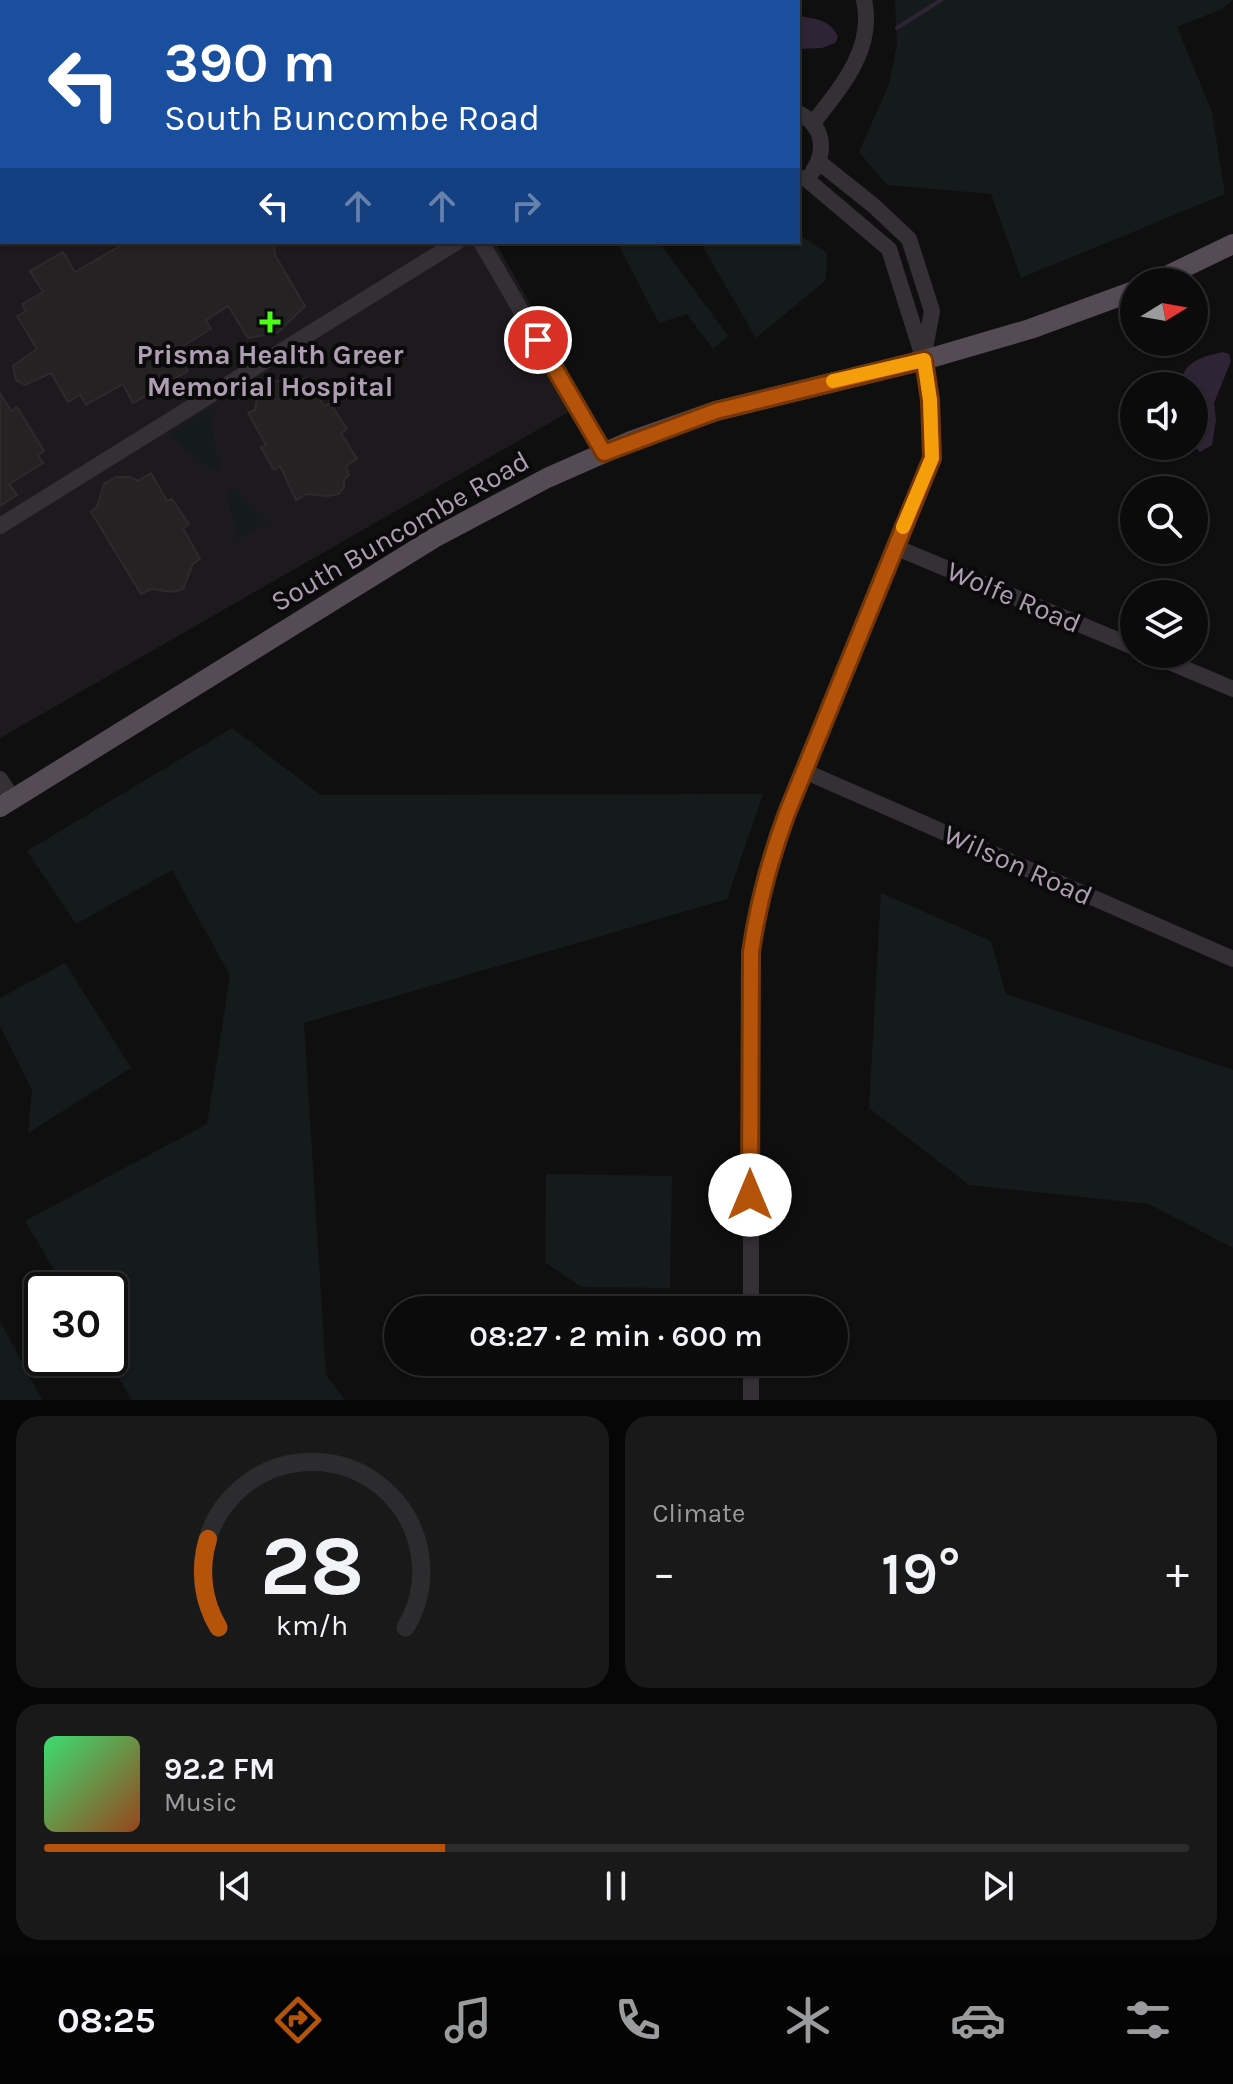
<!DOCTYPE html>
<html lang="en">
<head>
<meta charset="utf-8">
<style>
	:root { --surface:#0c0b0c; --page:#1a191a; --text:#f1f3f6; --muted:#9a9b9d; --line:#2c2b2d; --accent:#b45309 }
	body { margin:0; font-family:Karla,sans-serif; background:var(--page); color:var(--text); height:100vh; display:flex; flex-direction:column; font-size:30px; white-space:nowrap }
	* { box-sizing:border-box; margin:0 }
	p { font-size:26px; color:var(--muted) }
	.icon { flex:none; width:44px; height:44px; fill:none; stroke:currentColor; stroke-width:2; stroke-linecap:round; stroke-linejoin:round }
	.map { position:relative; height:1400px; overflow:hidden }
	.sheet { display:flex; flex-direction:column; gap:16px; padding:16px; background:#070607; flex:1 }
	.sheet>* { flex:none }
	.hud { position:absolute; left:0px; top:0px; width:800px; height:244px; box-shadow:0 2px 6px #0004,0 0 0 2px var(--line); background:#1a4fa0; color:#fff; overflow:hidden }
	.needle { width:52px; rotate:79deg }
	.controls { position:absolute; left:1120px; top:268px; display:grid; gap:16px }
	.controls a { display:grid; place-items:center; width:88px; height:88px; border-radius:50%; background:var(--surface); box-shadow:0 2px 6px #0004,0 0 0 2px var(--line); font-size:40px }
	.speed { position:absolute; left:24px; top:1272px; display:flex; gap:16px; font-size:40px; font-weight:700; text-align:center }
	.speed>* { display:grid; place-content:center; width:104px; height:104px; border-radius:50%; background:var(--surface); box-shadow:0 2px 6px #0004,0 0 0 2px var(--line); line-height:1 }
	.speed .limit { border:4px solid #111; border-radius:12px; background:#fff; color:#111 }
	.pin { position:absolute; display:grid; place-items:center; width:68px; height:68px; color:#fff; margin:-34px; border:4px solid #fff; border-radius:50%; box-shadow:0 2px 8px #0007 }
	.me { position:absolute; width:88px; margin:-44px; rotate:0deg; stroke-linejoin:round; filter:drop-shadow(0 0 6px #0008) }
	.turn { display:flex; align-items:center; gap:28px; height:168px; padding:0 32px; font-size:36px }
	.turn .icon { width:104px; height:104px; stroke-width:2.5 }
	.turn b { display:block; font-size:56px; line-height:68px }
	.lanes { display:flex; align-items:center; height:76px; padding:0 32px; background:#0003; justify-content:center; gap:40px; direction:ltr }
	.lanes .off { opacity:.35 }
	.big { font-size:60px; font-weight:600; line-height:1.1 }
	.sheet .widget { flex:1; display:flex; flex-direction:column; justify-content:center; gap:12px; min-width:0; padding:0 28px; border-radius:24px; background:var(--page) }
	.sheet .dial { align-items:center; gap:0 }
	.dial svg { height:208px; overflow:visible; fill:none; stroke:var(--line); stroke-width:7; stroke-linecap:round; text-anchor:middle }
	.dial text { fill:var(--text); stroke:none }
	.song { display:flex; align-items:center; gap:24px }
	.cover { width:96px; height:96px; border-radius:12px; background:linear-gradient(135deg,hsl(140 70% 55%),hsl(20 70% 35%)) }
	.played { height:8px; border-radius:4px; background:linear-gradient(90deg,var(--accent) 35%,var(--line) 35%) }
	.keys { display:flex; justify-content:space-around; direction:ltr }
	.heat { display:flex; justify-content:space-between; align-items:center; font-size:44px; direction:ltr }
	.sheet .tiles { flex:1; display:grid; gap:16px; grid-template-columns:1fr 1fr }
	.widget:last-child { grid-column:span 2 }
	.trip { position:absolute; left:384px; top:1296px; width:464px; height:80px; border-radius:40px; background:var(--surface); box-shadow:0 2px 6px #0004,0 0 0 2px var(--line); font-weight:600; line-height:80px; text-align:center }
	.tabs { display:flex; height:128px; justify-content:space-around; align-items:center; background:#050405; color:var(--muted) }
	.tabs .icon { width:56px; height:56px }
	.tabs .current { color:var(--accent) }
	.tabs b { font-size:36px; color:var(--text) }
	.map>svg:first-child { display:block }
</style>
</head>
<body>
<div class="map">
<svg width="1233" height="1400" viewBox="0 0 1233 1400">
	<rect width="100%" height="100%" fill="#100f10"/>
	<path fill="#1d1a1d" d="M0,0l350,2h-348v240h493l91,160 -586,336z"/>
	<g fill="#151a1b">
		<path d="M895,0h338l-11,9 -45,18 35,85 13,82 -204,84 -30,-84 -104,-9 -28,-33 30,-68 8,-40z"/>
		<path d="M798,234l29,19 -1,27 -70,58 -56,-96h98z"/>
		<path d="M617,242h42l69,94 -15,13 -26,-35 -28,9z"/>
		<path d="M209,410l10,57 -7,4 -43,-36z"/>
		<path d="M234,488l34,33 -30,19 -11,-47z"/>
		<path d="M232,728l89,67 442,-1 -36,105 -423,124 22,352 19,25h-213l-25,-42h3v-68h-44l-41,-69 182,-97 23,-148 -58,-106 -96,54 -49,-73z"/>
		<path d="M881,893l110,48 15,53 227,76v178l-84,-44 -180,-19 -100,-77z"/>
		<path d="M65,963l66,105 -103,65 4,-43 -32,-64v-28z"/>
		<path d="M546,1174l126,2 -2,112 -89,-1 -36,-25z"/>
		<path d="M0,1321l42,79h-42z"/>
	</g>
	<g fill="#2e2435">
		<path d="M798,16c18,3 32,3 40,21l-3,6 -13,5 -24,1z"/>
		<path d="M1223,352l6,2 2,7 -17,42 2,17 -4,25 -12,7 -6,-6v-60h-14c2,-24 23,-30 43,-34z"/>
	</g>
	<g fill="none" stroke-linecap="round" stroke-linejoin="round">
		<path stroke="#2e2435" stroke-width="4" d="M897,28l44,-28"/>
	</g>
	<g fill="#252224" stroke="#2d292c" stroke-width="2">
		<path d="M127,242h147l1,13 30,51 -28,27 -29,5 -20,-32 -22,14 5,9 -35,21 12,21 -55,32 -10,-19 -37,21 -6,-10 -12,7 -17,-29 -26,12 -9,-5 -3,-14 24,-17 -20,-33 9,-5 -4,-7 21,-12 -13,-21 33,-19 12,20z"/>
		<path d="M307,378l17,28 6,-3 17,26 -6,4 16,26 -11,7 3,9 -5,4v8l-5,7 -12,2 -20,-2 -11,6 -16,-34 -6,4 -9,-15 -4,-8 5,-2 -18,-32 7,-3 2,-13 10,-15 23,-2 3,4z"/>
		<path d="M0,393l11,18 6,-4 27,44 -6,4 5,8 -34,21 8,11 -17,11z"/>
		<path d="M151,473l16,28 5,-2 17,25 -6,4 17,31 -7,5 -10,25 -10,3 -22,-3 -10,5 -50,-82 6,-5 7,-23 12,-7h14l8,4z"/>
	</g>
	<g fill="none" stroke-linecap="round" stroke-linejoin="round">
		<g stroke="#353036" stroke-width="16">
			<path d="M273,0l3,2"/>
			<path d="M798,113c25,11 29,37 15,58"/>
			<path d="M813,123c28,-36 62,-74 51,-123"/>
			<path d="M819,162l55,44 35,33 23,72 -8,43"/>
			<path d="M481,242l123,211"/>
			<path d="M0,526l457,-284"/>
			<path d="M895,547l239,100"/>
			<path d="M1150,654l83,35"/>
			<path d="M804,771l429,188"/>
			<path d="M0,779l13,20"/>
			<path d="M751,1310v-358c6,-49 19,-93 36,-139l145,-355 -2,-58 -6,-40 -35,-111 -84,-71"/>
			<path d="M751,1400v-38"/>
		</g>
		<g stroke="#544b55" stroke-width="20">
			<path d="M1154,282l79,-38"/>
			<path d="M0,807l434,-269 113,-60 84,-37 85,-30 208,-51 106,-31 104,-38"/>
		</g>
	</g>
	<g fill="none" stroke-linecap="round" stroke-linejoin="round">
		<defs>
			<path id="route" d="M538,340l66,113 112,-42 208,-51 6,40 2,58 -145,355c-17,46 -29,90 -36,139l-1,243"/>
		</defs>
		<use href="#route" stroke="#753606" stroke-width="20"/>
		<use href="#route" stroke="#b45309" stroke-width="14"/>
		<path stroke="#f59e0b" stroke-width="14" d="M833,381l91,-21 6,40 2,58 -29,69"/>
	</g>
	<path fill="#4bff18" stroke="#0b0a0b" stroke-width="3" d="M266 310h8v8h8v8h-8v8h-8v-8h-8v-8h8z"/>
	<g text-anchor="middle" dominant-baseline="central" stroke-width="8" stroke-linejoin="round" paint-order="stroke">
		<g font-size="28" font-weight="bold" fill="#af9eb3" stroke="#0b0a0b">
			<text x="270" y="354">Prisma Health Greer<tspan x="270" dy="32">Memorial Hospital</tspan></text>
		</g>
		<g font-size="28" fill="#af9eb3" stroke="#0b0a0b">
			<text transform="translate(400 531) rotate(-30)">South Buncombe Road</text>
			<text transform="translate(1014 597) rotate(23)">Wolfe Road</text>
			<text transform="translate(1018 865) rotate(24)">Wilson Road</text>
		</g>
	</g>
</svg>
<div class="controls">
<a><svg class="needle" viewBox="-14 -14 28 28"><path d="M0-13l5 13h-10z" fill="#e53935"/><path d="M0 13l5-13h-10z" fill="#9a9b9d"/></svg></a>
<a><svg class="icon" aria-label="sound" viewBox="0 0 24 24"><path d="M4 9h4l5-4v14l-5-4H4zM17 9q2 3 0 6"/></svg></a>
<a><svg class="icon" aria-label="search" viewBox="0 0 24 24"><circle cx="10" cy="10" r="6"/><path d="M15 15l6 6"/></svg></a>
<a><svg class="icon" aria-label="layers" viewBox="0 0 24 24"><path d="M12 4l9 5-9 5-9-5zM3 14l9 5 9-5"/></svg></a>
</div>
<div class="speed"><div class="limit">30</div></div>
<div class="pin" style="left:538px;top:340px;background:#d93025"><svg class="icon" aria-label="arrive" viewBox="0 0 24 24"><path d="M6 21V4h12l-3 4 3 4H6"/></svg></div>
<svg class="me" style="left:750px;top:1195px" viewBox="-20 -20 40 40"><circle r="19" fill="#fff"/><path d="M0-13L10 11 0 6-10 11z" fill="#b45309"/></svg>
<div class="trip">08:27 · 2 min · 600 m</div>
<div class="hud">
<div class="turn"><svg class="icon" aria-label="left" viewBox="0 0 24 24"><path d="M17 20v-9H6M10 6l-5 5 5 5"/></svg><div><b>390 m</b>South Buncombe Road</div></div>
<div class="lanes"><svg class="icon" aria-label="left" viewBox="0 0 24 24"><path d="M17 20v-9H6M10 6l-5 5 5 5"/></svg><svg class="icon off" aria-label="ahead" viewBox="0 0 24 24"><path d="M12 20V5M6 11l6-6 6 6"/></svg><svg class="icon off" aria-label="ahead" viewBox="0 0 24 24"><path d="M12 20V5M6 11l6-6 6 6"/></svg><svg class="icon off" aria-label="right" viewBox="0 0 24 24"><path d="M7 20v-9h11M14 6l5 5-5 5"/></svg></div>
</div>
</div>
<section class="sheet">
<div class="tiles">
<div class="widget dial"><svg viewBox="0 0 100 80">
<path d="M14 69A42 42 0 1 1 86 69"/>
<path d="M14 69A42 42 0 0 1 10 35" stroke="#b45309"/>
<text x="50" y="56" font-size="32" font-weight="700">28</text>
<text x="50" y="72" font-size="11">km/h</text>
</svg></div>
<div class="widget"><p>Climate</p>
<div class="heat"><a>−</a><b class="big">19°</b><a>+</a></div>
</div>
<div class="widget">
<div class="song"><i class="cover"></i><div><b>92.2 FM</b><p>Music</p></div></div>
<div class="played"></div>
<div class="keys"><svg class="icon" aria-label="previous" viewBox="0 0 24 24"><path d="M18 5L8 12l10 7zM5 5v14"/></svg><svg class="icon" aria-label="pause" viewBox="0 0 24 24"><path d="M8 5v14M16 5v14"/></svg><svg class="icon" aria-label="next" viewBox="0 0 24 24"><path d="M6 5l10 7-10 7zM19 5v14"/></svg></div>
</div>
</div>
</section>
<nav class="tabs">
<b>08:25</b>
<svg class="icon current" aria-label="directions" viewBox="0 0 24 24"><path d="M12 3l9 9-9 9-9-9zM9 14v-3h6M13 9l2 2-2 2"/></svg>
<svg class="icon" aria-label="music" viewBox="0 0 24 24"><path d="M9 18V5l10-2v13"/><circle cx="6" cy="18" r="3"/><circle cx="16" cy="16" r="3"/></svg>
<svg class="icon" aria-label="phone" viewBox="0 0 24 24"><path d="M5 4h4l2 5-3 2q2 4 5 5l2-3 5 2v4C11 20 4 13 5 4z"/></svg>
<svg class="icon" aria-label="climate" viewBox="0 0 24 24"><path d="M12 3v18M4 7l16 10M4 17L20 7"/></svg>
<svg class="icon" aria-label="car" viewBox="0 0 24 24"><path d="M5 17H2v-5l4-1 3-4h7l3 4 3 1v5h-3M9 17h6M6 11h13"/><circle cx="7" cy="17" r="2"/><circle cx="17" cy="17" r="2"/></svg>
<svg class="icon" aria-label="filters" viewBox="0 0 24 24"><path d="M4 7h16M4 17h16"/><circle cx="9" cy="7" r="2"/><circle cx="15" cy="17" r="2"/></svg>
</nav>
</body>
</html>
